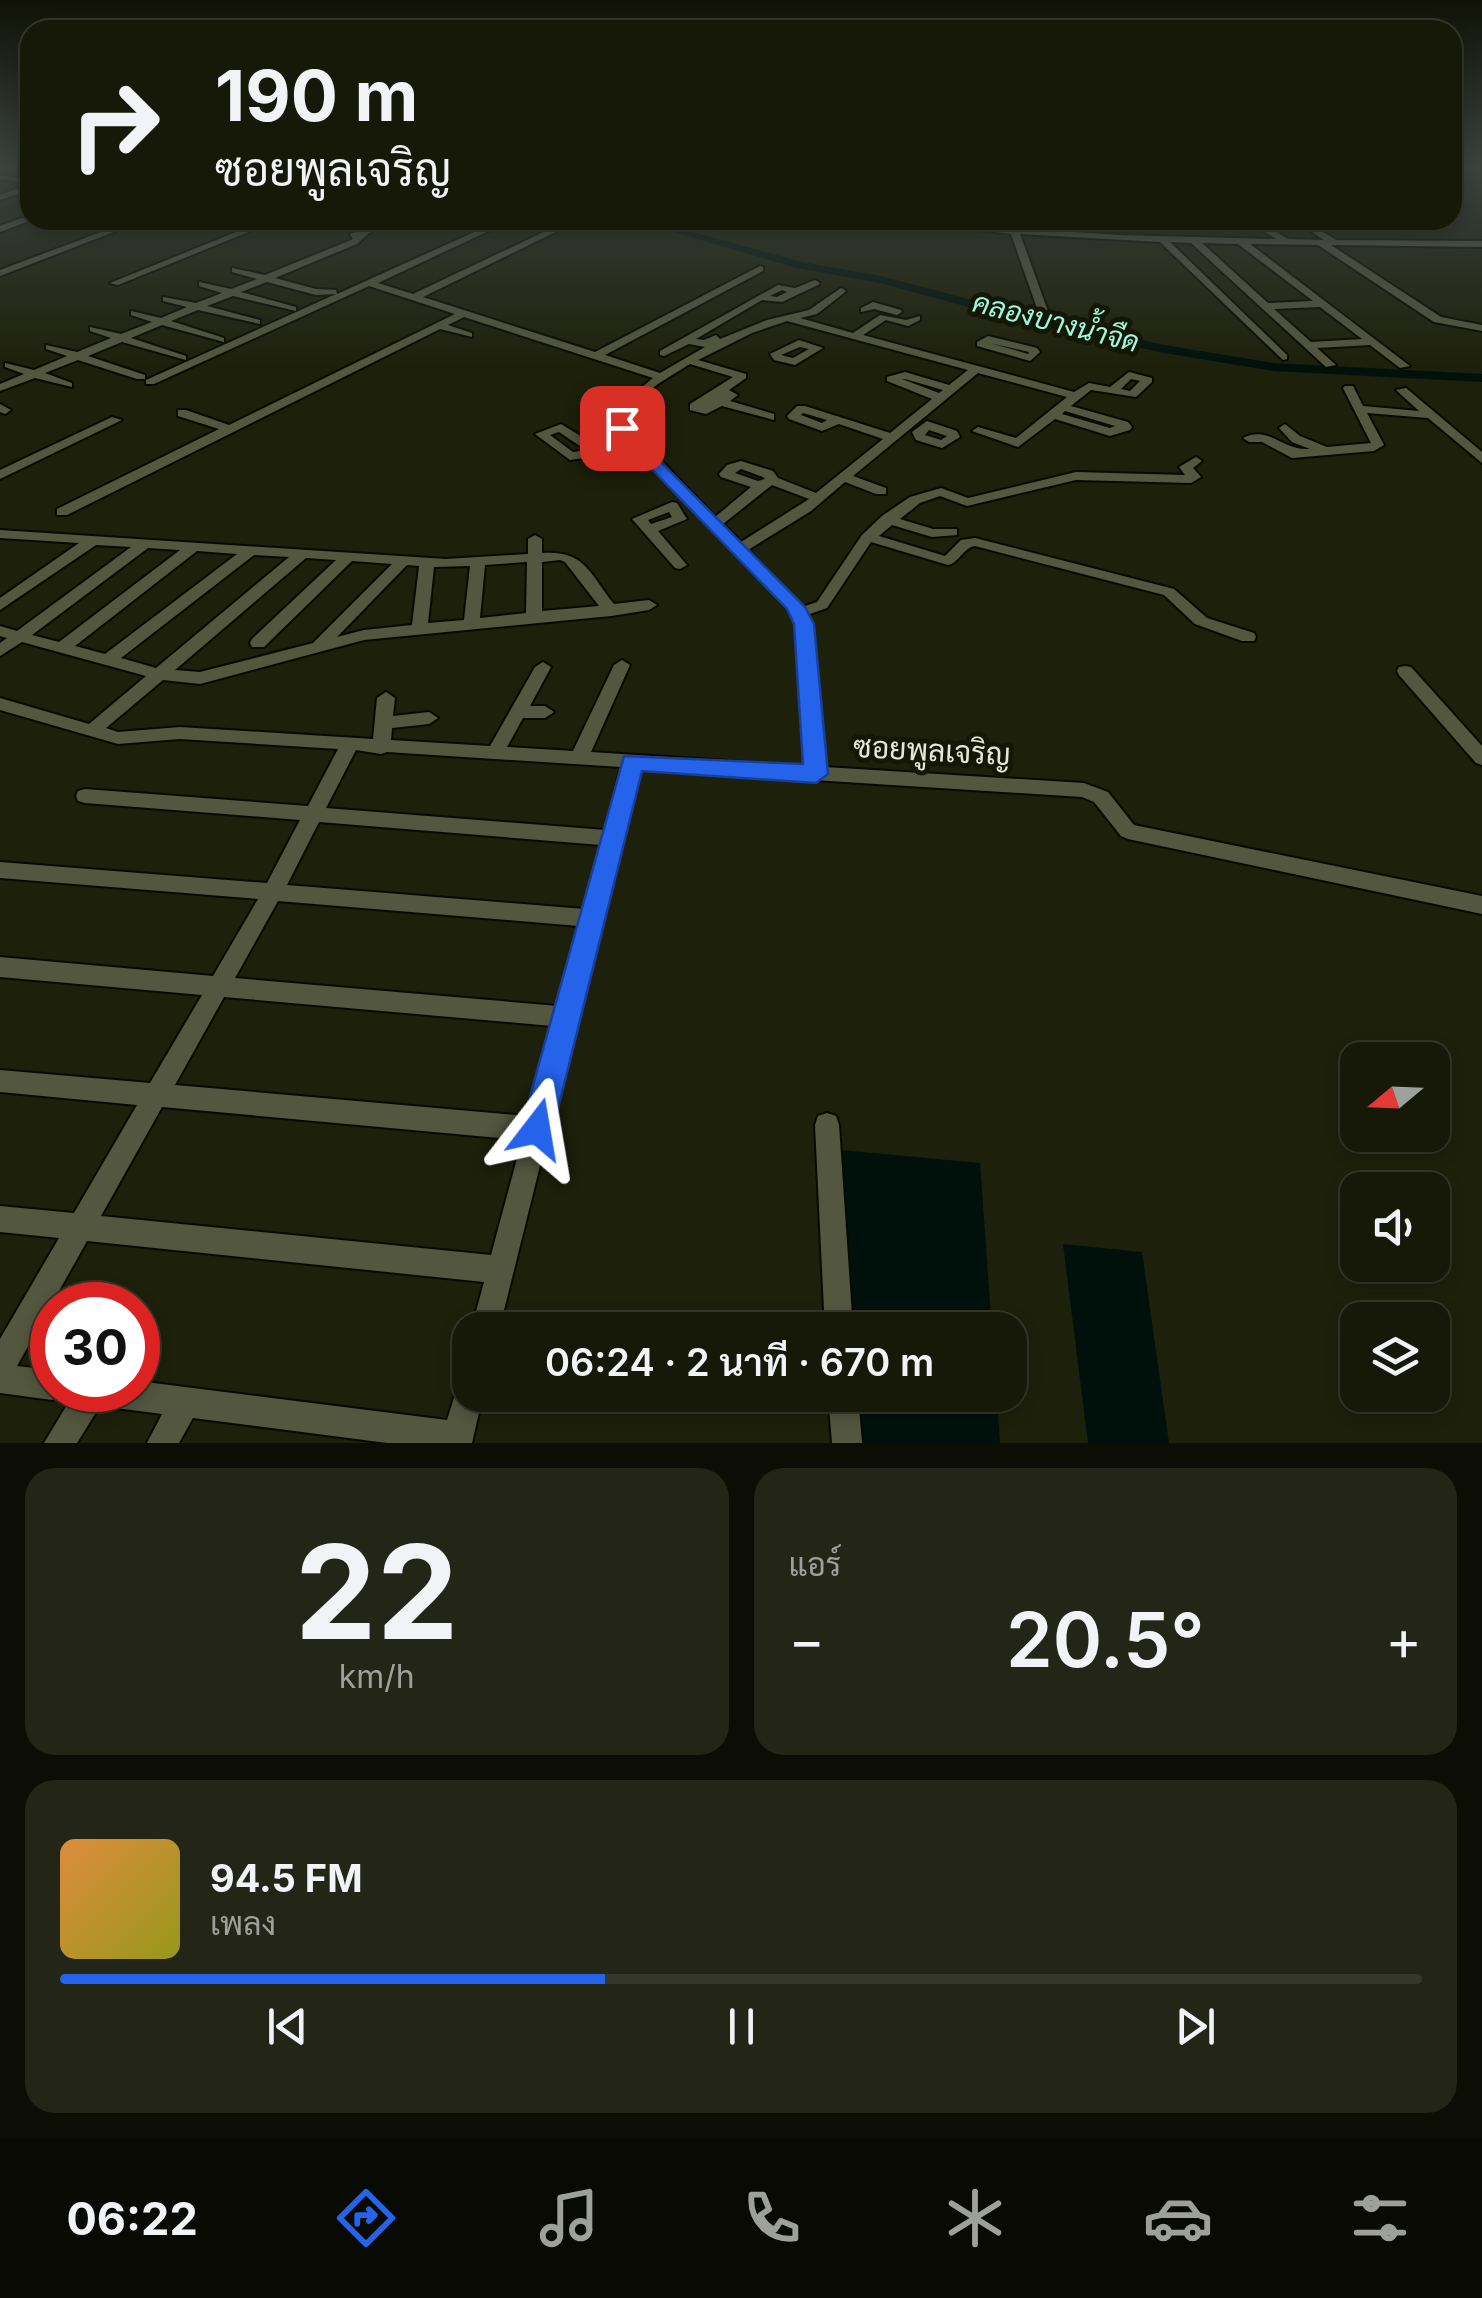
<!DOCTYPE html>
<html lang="th">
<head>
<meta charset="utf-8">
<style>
	:root { --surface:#161808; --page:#232516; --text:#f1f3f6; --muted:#9ea09c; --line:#353729; --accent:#2563eb }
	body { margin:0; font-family:Inter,Sarabun,sans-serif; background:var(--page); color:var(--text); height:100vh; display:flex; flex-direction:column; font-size:38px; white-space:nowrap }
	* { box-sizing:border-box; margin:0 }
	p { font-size:32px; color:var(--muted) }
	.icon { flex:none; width:55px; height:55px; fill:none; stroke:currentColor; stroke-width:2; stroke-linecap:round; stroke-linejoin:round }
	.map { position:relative; height:1443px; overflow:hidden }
	.sheet { display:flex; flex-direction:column; gap:25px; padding:25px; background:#0c0d04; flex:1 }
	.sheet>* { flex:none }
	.hud { position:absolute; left:20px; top:20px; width:1442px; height:210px; border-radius:30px; box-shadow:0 5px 15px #0003,0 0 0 2px var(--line); background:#161808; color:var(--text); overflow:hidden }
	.needle { width:65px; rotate:251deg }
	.controls { position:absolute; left:1340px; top:1042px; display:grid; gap:20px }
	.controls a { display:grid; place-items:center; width:110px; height:110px; border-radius:20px; background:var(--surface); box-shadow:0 5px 15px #0003,0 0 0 2px var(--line); font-size:50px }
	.speed { position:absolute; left:30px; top:1282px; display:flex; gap:20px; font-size:50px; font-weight:700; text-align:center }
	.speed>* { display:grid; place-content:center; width:130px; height:130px; border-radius:50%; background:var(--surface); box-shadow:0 5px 15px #0003,0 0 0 2px var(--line); line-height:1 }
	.speed .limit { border:15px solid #d22; background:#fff; color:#111 }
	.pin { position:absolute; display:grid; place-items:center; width:85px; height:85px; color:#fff; margin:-42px; border-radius:20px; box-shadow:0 5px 15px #0006 }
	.me { position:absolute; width:110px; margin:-55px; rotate:14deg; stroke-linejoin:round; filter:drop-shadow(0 0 8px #0008) }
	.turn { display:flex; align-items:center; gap:35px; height:210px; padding:0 30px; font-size:45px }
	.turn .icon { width:130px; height:130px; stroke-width:2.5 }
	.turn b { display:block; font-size:70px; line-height:85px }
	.big { font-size:75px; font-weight:600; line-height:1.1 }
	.sheet .card { flex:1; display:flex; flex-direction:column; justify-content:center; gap:15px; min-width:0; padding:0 35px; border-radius:30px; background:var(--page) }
	.sheet .dial { align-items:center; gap:0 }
	.dial b { font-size:130px; line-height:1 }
	.song { display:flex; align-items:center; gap:30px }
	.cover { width:120px; height:120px; border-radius:15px; background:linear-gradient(135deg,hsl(30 70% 55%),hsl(60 70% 35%)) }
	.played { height:10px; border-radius:5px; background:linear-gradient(90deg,var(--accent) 40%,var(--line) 40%) }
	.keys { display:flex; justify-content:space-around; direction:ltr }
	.heat { display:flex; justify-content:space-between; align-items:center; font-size:55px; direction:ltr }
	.sheet .tiles { flex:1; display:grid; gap:25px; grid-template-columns:1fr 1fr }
	.card:last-child { grid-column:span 2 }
	.trip { position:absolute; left:452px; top:1312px; width:575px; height:100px; border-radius:30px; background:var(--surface); box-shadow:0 5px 15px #0003,0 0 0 2px var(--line); font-weight:600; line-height:100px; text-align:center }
	.tabs { display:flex; height:160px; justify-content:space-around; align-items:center; background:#090a03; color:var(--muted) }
	.tabs .icon { width:70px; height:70px }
	.tabs .on { color:var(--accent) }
	.tabs b { font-size:45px; color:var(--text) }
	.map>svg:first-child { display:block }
</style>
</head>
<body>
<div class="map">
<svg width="1482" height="1443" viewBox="0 0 1482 1443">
	<rect width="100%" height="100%" fill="#1d200a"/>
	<g fill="#00110c">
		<path d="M830,1149l150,14 12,167h-149z"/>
		<path d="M1063,1244l79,8 27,191h-81z"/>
		<path d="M848,1395h149l3,48h-148z"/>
	</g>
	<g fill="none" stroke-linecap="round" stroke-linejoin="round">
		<path fill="#00110c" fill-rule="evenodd" d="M632,220h17l153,42 79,14 137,36 146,33 110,18 208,11v8l-208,-11 -110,-18 -148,-33 -136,-37 -83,-15z"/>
		<defs>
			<g id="minor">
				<path d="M0,175l28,5 -4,2 -24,-3z"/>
				<path d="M27,185h3v5l-30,10v-5z"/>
				<path d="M30,215l2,5 -32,12v-6z"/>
				<path d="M133,220h12l-145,56v-6z"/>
				<path d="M266,220h12l-160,65 -8,-2z"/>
				<path d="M390,220h12l-33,13 -12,11 -82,34 41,11 20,1 1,4 164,-74h11l-134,63 35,11 156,-74h11l-157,77 172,55 165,-86 3,1v4l-158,84 55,18 45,-26 -16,-3 -25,12 -4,-1v-4l118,-66 17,3 20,-8 5,3 -2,2 -36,17 -20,-2 -66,39 8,1 12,-5 4,4 47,-19 42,-10 32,-22 5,3 -2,2 -27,21 -17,4 53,15 27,-18 26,5 14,-4v4l-12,6 -22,-6 -23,15 211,57 15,-9 21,4 19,-15 23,6v4l-16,15 -45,-7 -20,16 57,16 4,5 -2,3 -20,6 -55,-17 -37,28 -46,-16 6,-4 38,11 51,-41 -89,-24 -125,103 33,12v6h-10l-31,-12 -34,29 -63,39 54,57 15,-5 45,-67 20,-19 28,-19 31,-9 27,10 108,-26 109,3 -6,-8 17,-10 6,4 -9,7 8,9 -10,6 -115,-3 -109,26 -27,-10 -20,7 -20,16 33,10h24v6l-25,2 -40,-12 -13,11 66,20 16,-16 14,-2 199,51 33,29 47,15 2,4 -2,4h-12l-47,-17 -31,-29 -189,-49c-12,2 -16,17 -27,19l-77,-23 -44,66 -20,7 5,9 13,143 259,16 24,9 26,33 348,71v18l-354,-75 -7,-3 -27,-34 -12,-5 -443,-28 -140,561h-28l13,-48 -397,-41 -70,125 35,4v20h13l-3,5 -10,5 -52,-7v-54l59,-101 -59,-6v-26l74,7 63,-108 -137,-13v-22l150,13 52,-88 -202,-18v-20l213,19 45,-77 -258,-21v-16l267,21 33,-63 -215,-17 -7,-2 -2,-5 2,-5 7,-2 223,17 30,-57 -158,-10 -62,5 -118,-34v-12l89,26 57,-48 -124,-34 -22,14v-13l7,-5 -7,-2v-10l17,5 114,-84 -35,-2 -96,65v-12l79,-55 -79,-5v-8l446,29 82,-5v-15l7,-4 7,4v14c43,-3 47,20 72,51l35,-4 8,5 -8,5 -38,6 -247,24 -164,44 -37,-4 -57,48 12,4 62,-5 193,12 4,-41 9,-6 9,6 -2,18 36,-4 9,6 -9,6 -37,4 -1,12 99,6 45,-79 8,-5 8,5 -21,39h15l9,6 -9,6h-22l-16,29 66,4 41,-86 8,-5 8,5 -39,87 215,14 -10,-142 -8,-15 -156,-163 -34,10 -28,4 -35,-26 26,-10 39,24 26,-8 -15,-20 9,-15 33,-27 -189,-61 -16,8 24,8v4l-32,-8 -373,186h-10v-6l162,-80 -41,-13v-6h8l43,15 226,-111 -86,-28 -215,98h-8v-4l190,-86 -20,1 -49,-13 -26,10 55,15v4l-63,-15 -26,10 53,14v4l-62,-14 -27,11 53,17v4l-62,-17 -31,13 55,18v4l-64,-18 -34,14 57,19v4h-8l-59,-19 -33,13 27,10v4l-37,-9 -35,13v-7l24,-10 -19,-7v-4l29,7 33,-14 -21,-7v-4l31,7 34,-14 -21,-7v-4l31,7 31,-12 -21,-7v-4l30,7 26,-11 -24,-6v-4l33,6 26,-10 -23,-7v-4l32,7 26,-10 -25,-7v-4l33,7 86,-35 2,-1 -3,-5zM782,290l5,2 -10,5 -7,-1zM787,321l181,49 -19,15 -44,-13 -18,5v4l45,18 -42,34 -85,-27h-8l-10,10 2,3 33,12 17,-7 44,15 -67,54 -38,-15 -5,-7 -32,-10 -14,4 -8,9 2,3 30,10 -36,30 -92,-97c14,-26 43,-41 67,-56l43,13 -43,27v6l16,4 16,-8 52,14v-6l-44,-13 8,-6 -9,-5 17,-12v-4l-48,-14 54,-27zM902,379h3l38,11 -4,3zM1131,379l9,2 -10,10 -9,-2zM1065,411l50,15 -5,2 -48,-14zM803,413l24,7 -5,3 -21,-8zM559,432l27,18 -13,2 -23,-17zM741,469l22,8 2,2 -7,2 -23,-8zM772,485l37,14 -68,43 -18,-18zM148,548l32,2 -121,92 -27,-7zM197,551l40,3 -132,100 -30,-8zM254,555l35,2 -133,111 -35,-10zM306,558l30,2 -84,79 -2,4 2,4h12l88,-86 40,3 -79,79 -113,29 -25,-2zM560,560l5,2 34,44 -57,5v-49zM527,562l-1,51 -46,5 5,-53zM407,565l12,1 -7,59 -48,5 -27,7zM470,566l-6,54 -36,3 6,-56zM356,750l25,4 6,-2 234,15 -16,63 -279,-22zM319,822l282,23 -17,64 -297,-24zM278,901l301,25 -21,80 -323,-28zM224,997l328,29 -24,90 -353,-31zM162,1107l360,33 -31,115 -390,-39z"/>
				<path d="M719,220h10l-7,6h-6z"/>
				<path d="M900,220l220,15 156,4 -29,-19h10l31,19 36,1 -30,-20h10l32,20 146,1v6l-151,-2 110,72 41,8v6l-48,-9 -116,-77 -68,-1 160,122 -10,2 -30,-23 -53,3 19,17 -10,2 -135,-124 -21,-1 117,113v4l-4,1 -123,-118 -140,-8 29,80 -5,3 -5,-3 -28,-80zM1202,243l36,1 75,57 -45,2zM1320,307l42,32 -51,3 -37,-33z"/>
				<path d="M1121,220h9l8,9 -19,3v-4l8,-1z"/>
				<path d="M873,302l28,8 1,2 -5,3 -23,-6 -13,3v-4z"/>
				<path d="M988,336l49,12 3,4 -10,9 -53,-15v-4zM990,343l39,9 -1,2z"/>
				<path d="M799,340l24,8 -28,17 -21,-5 -4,-6zM800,347l9,2 -16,9 -12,-3z"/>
				<path d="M1345,386h8l10,20 56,5 -23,-21 10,-2 76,64v11l-54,-45 -61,-5 17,32 -10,6 -82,7 -30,-16h-13l-6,-4c27,-13 38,13 67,11l-18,-7 -13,-14 6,-4 15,12 27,11 44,-4 -28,-55z"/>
				<path d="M0,404l11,6 -6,4 -5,-2z"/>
				<path d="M112,417l10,3 -122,59v-9z"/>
				<path d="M927,421l30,10 3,6 -18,11 -26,-8 -4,-8zM929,430l18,6 -6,4 -16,-5z"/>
				<path d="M672,502l5,1 10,16 -29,12 29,34 -7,4 -5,-1 -43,-49zM669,512l3,5 -21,7 -3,-4z"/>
				<path d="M1405,666l6,1 71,79v19l-6,-2 -77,-88 -2,-4 2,-4z"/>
				<path d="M827,1113l9,3 3,9 14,205h-28l-10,-205 3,-9z"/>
				<path d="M470,1374v21h13l-11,48h-85l-194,-25 -14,25h-32l15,-29 -62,-8 -23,37h-33l32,-53h62v-9l309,39 13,-41z"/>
				<path d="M828,1395h30l4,48h-30z"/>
			</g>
		</defs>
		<use href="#minor" stroke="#080a00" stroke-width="4"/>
		<use href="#minor" fill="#53573f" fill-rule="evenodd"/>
	</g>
	<linearGradient id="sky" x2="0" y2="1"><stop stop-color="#101206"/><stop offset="0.45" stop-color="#3a423e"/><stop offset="1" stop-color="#3a423e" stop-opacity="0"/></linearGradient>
	<rect width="1482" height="367" fill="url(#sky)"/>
	<path fill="#2563eb" stroke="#184099" stroke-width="2.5" d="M622,423l183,184 9,17 14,150 -12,9 -174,-12 -89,358 -4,11 -12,5 -11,-5 -5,-11 103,-373 179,8 -9,-140 -7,-15 -171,-177 -2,-4z"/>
	<g text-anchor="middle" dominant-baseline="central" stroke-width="10" stroke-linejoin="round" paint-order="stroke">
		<g font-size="28" font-style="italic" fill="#9ff8e3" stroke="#141703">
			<text transform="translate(1056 322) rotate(14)">คลองบางน้ำจืด</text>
		</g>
		<g font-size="30" fill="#e4e7d9" stroke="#141703">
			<text transform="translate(932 750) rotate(3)">ซอยพูลเจริญ</text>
		</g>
	</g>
</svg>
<div class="controls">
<a><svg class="needle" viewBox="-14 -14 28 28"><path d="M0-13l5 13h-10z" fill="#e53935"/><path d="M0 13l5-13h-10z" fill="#9ea09c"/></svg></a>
<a><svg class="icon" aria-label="sound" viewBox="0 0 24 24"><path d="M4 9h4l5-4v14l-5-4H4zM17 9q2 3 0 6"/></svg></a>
<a><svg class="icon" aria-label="layers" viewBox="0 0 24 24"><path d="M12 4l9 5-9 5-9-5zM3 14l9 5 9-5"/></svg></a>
</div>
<div class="speed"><div class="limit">30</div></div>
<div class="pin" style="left:622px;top:428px;background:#d93025"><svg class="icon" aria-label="arrive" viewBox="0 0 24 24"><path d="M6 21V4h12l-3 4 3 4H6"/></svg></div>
<svg class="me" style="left:537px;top:1129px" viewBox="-20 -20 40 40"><path d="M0-17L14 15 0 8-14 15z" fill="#2563eb" stroke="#fff" stroke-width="4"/></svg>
<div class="trip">06:24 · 2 นาที · 670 m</div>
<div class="hud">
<div class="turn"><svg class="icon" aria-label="right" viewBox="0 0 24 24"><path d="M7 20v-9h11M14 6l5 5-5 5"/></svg><div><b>190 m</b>ซอยพูลเจริญ</div></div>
</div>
</div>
<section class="sheet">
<div class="tiles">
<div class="card dial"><b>22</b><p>km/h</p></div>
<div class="card"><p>แอร์</p>
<div class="heat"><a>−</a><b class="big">20.5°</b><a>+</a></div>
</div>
<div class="card">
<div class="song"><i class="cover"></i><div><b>94.5 FM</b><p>เพลง</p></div></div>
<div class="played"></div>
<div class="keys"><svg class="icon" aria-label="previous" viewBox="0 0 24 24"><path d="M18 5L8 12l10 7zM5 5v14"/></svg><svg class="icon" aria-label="pause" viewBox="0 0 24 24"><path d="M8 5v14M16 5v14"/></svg><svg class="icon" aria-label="next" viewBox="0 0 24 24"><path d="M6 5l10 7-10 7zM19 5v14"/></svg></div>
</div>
</div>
</section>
<nav class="tabs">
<b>06:22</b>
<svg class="icon on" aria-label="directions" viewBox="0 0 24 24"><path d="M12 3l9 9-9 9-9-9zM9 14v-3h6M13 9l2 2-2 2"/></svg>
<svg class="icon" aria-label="music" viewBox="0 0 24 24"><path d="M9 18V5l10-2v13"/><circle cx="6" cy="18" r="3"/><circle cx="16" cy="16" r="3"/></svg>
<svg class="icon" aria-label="phone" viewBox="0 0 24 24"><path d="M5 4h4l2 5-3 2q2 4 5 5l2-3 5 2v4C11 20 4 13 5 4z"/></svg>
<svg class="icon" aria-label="climate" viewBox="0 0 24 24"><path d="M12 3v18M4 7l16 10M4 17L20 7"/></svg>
<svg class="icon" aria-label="car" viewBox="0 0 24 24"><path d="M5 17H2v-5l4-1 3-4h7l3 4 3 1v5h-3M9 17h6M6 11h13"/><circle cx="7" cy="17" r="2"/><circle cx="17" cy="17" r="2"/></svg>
<svg class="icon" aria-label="filters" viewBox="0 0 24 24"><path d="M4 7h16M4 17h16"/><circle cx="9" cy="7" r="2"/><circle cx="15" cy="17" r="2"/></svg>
</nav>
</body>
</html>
